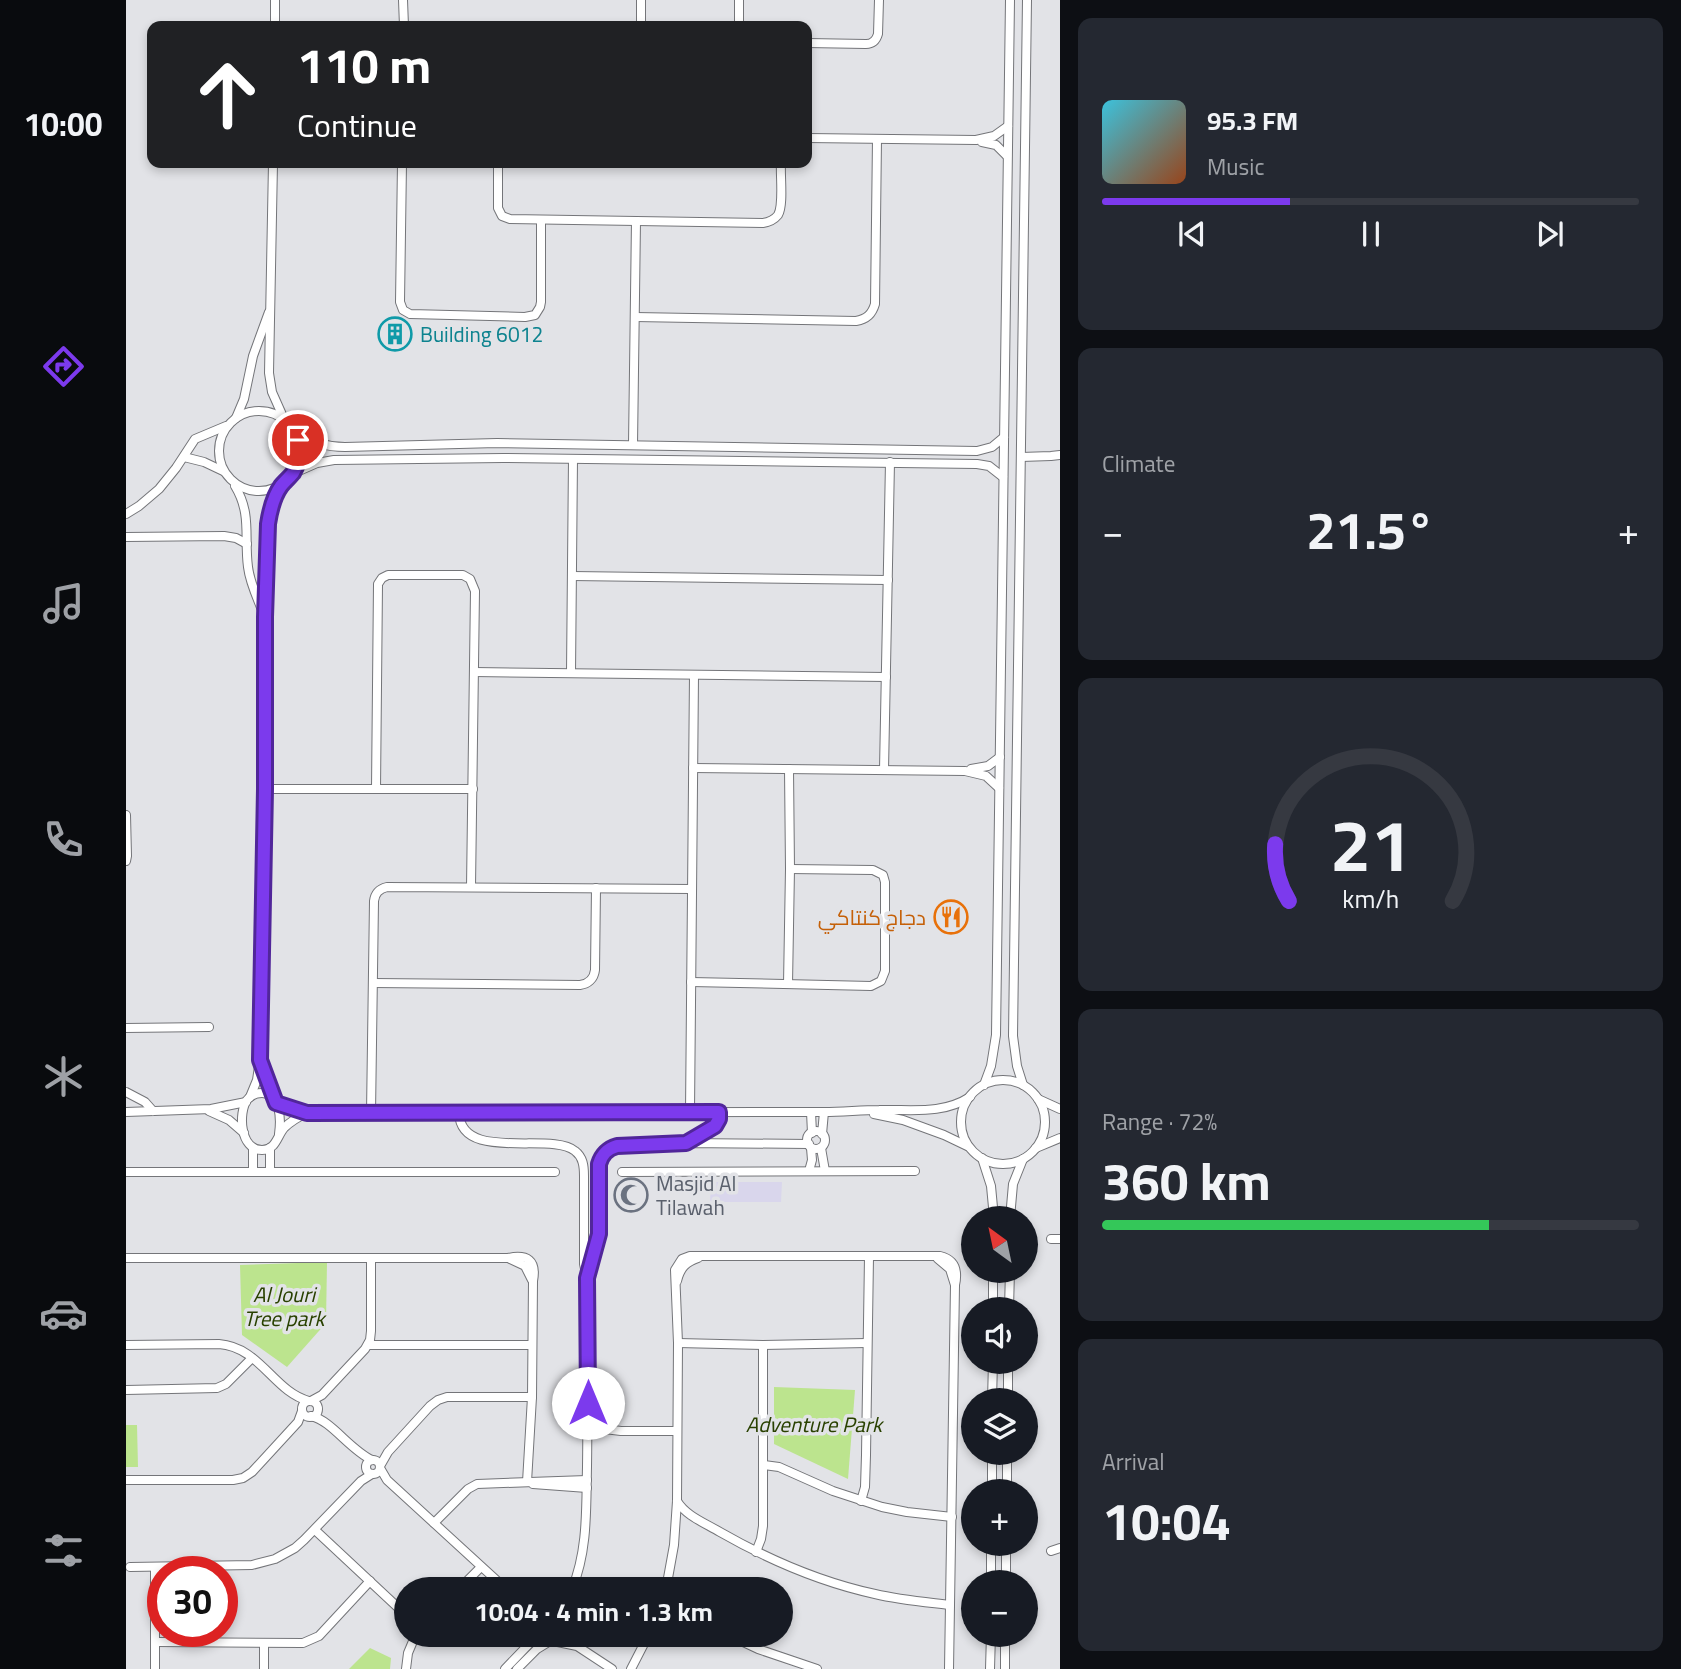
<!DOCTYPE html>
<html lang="en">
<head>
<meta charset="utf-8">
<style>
	:root { --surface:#171b24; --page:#242831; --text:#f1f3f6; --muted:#9ea1a6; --line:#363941; --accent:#7c3aed }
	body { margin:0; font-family:Georgia,Cairo,serif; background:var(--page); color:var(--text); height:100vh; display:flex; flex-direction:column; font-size:26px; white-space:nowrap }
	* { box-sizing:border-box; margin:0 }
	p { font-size:23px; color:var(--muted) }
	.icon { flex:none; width:38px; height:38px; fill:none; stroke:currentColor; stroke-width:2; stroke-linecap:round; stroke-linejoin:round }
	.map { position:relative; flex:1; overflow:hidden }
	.drawer { display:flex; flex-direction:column; gap:18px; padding:18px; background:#0d0f14; width:621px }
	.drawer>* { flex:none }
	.guide { position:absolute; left:21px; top:21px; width:665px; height:147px; border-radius:14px; box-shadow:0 4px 10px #0003; background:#202124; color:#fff; overflow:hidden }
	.needle { width:46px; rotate:327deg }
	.fabs { position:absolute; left:835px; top:1206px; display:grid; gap:14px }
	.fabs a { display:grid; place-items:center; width:77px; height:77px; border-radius:50%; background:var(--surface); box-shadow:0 4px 10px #0003; font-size:35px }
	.speed { position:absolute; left:21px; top:1556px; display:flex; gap:14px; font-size:35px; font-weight:700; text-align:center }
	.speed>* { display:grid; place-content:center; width:91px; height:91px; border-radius:50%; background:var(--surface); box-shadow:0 4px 10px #0003; line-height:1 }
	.speed .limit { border:10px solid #d22; background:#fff; color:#111 }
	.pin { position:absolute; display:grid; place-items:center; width:60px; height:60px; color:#fff; margin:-30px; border:4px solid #fff; border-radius:50%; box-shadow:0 2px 7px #0007 }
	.me { position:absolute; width:77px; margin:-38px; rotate:0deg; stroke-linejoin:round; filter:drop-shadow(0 0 5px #0008) }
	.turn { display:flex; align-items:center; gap:24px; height:147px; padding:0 35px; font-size:32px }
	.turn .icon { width:91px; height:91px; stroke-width:2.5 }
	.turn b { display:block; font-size:49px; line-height:60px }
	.big { font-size:52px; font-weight:700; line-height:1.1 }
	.drawer .widget { flex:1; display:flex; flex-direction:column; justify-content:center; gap:10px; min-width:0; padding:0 24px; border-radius:14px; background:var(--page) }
	.drawer .dial { align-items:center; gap:0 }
	.dial svg { height:182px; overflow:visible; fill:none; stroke:var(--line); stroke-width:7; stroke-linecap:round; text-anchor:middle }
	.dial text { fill:var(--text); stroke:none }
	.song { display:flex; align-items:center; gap:21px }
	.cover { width:84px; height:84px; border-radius:10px; background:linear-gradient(135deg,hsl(190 70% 55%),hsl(20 70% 35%)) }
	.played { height:7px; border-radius:4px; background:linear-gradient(90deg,var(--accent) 35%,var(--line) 35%) }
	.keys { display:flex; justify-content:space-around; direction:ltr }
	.heat { display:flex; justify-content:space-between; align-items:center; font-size:38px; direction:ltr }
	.charge { height:10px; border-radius:5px; background:linear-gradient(90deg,#34c759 72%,var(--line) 0) }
	.trip { position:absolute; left:268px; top:1577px; width:399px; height:70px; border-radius:35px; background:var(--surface); box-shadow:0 4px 10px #0003; font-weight:700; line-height:70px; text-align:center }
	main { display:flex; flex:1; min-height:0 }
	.dock { display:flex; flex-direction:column; width:126px; justify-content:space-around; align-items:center; background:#090b0e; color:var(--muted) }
	.dock .icon { width:49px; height:49px }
	.dock .active { color:var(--accent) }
	.dock b { font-size:32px; color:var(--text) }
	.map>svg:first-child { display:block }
</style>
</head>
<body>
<main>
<nav class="dock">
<b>10:00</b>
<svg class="icon active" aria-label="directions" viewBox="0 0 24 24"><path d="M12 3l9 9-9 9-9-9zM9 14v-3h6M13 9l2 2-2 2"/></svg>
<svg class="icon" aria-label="music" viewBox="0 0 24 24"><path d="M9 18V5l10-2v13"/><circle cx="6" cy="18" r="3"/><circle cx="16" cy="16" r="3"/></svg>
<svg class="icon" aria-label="phone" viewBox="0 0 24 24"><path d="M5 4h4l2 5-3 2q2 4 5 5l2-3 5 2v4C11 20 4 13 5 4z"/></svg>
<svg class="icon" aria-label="climate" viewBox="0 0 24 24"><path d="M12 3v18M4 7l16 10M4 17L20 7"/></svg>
<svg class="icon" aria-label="car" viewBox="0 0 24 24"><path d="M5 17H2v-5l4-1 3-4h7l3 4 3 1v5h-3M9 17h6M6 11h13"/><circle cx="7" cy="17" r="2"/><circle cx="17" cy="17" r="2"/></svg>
<svg class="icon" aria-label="filters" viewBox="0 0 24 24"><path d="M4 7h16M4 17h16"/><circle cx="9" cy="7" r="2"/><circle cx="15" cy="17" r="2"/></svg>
</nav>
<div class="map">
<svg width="934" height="1669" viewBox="0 0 934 1669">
	<rect width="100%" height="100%" fill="#e2e3e7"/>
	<path fill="#d9d6ec" d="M585,1182h71l-1,20h-71z"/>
	<g fill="#bce48e">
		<path d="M201,1262l-1,61 -39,44 -45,-32 -2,-70z"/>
		<path d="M648,1387l81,3 -7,89 -74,-35z"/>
		<path d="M0,1425h11l1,42h-12z"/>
		<path d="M244,1648l21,10 -1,11h-41z"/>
	</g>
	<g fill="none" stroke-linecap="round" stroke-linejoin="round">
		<defs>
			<g id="minor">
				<path d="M277,0l1,26"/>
				<path d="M149,26v-26"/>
				<path d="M515,26v-26"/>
				<path d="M613,26v-26"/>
				<path d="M681,43l59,1c6,0 10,-3 12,-10l1,-34"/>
				<path d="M681,138l169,2 18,-4 14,-10"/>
				<path d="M856,142l14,3 11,11"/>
				<path d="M147,163l-4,210 3,19 12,27"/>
				<path d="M276,163l-2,139 3,8 7,4 115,3 10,-2 5,-8 1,-5v-81"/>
				<path d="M372,163v45l4,8 8,3 253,4c7,-1 11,-3 15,-8 6,-10 2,-40 3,-52"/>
				<path d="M509,317l221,4c11,-2 16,-7 19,-17l2,-165"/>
				<circle cx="133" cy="451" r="40"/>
				<path d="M110,418l8,-19 9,-43 16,-44"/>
				<path d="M168,432c16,10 32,15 51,15l152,-4 480,8 15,-4 12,-10"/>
				<path d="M507,445l3,-224"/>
				<path d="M58,457l20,5 19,9"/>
				<path d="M895,457l30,-1 9,-1"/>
				<path d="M166,474l25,-11 17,-3 169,-2 474,6 12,2 14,11"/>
				<path d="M109,486c17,28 9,51 13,81 2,17 10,32 16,48"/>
				<path d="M0,514l13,-8 20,-17 17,-21 19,-29 31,-13"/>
				<path d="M0,537l98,-1 12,2 11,6"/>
				<path d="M446,576l316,4"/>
				<path d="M348,672l412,5"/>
				<path d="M445,673l2,-214"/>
				<path d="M567,768l272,3 21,5 13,12"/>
				<path d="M845,769l17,-3 12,-9"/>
				<path d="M758,770l6,-308"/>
				<path d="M139,789h208"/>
				<path d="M250,789l2,-205 4,-6 6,-3h75l7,4 5,12 -4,296"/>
				<path d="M0,815l1,41 -1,5"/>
				<path d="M565,982l180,4 10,-5 4,-10v-89l-2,-7 -10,-5 -83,-1"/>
				<path d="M247,983l207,2c8,-1 14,-6 15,-15l1,-82"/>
				<path d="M662,984l2,-115 -1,-100"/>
				<path d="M0,1028l83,-1"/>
				<path d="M136,1063l12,36"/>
				<circle cx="877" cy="1122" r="42"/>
				<path d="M858,1085l7,-19 5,-31 14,-1035"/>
				<path d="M897,1085l-6,-19 -4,-30 14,-1036"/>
				<path d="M0,1092l19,10 8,9"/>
				<path d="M124,1097l7,-17 3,-20 5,-271 1,-172 2,-93 4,-20 10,-19"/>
				<path d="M912,1099l22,10"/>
				<path d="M150,1103l31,10 517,-1c19,0 37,-2 55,-2 32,-1 63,5 91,-13"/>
				<path d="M83,1111l20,9 15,13"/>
				<path d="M0,1112l85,-3 35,-7"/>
				<path d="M564,1112l4,-437"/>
				<path d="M685,1112l1,21"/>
				<path d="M245,1113l3,-212c1,-8 5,-12 13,-14l305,2"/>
				<path d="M333,1113c2,50 92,18 116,38 8,6 9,15 9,25v88l3,14c0,63 1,126 0,189 -1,42 1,83 -15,122"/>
				<path d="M748,1114l29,6 41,15 23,11"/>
				<circle cx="690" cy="1140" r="9"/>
				<path d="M153,1134c2,-14 2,-41 -17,-41 -6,0 -11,2 -15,7 -9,13 -7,50 15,50 14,0 15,-14 22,-22 7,-7 14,-11 23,-15"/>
				<path d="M696,1134l2,-22"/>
				<path d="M562,1142c14,-6 31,-14 31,-30"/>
				<path d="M127,1148v24"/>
				<path d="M144,1148v24"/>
				<path d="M695,1148l4,23"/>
				<path d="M910,1148l24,-10"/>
				<path d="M856,1158l9,28 3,32"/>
				<path d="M683,1171l3,-11 -1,-12"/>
				<path d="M0,1172h429"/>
				<path d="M496,1172l293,-1"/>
				<path d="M884,1218l3,-34 10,-25"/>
				<path d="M925,1239h9"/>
				<path d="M0,1258h382c19,-4 29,2 25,23l-1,116 -5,85"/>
				<path d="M384,1259l15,7 7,14"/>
				<path d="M812,1259l12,10 5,16 -6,384"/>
				<path d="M462,1276l4,-22 7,-20v-70l5,-10 3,-4 10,-5 69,-2 123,1"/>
				<path d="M551,1281c3,-13 9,-19 21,-23"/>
				<path d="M867,1309v-39"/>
				<path d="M883,1309l1,-39"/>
				<path d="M552,1343l85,2 104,-2"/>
				<path d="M0,1345l93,-1c41,3 55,48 90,57"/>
				<path d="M242,1345h163"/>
				<path d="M0,1390l91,-2 9,-4 26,-26"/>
				<path d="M866,1400l1,-38"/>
				<path d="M882,1400v-38"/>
				<path d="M185,1401l11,-6 43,-46 5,-9 1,-9v-72"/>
				<circle cx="184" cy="1409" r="8"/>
				<path d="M185,1416c20,4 39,34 61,44"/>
				<path d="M462,1427l33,4h56"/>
				<circle cx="247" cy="1467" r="7"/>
				<path d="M638,1465l15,2 54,24 49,16 25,5 45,5"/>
				<path d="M254,1466l8,-14 42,-46 8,-6 9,-3h85"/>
				<path d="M254,1468l7,12 119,109"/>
				<path d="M0,1480h107l10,-2 9,-6 46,-50 4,-11"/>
				<path d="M407,1484l54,4"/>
				<path d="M866,1491v-39"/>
				<path d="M881,1491v-39"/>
				<path d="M551,1501c9,15 28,22 43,31 49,28 100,50 155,62 25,6 50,8 75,11"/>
				<path d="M735,1501l4,-14 1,-32 3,-198"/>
				<path d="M308,1523l34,-34 9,-5 110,-4"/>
				<path d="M189,1530l91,85"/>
				<path d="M925,1551l9,-3"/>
				<path d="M630,1552l5,-13 2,-13v-181"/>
				<path d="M4,1567l122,-2 23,-6 20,-11 9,-8 57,-59 11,-7"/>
				<path d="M865,1582v-38"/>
				<path d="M880,1582v-38"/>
				<path d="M333,1589l22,-22"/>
				<path d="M540,1589l8,-44 3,-44 1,-158 -3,-73 7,-11 8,-3h250c16,4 18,15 15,29"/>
				<path d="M445,1634l9,13"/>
				<path d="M600,1634l32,15 59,20"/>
				<path d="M427,1641l24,5 35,23"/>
				<path d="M30,1642l147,1 16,-7 51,-55"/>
				<path d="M29,1669v-102"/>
				<path d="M138,1669v-26"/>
				<path d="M280,1669l2,-16 8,-19"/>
				<path d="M379,1669l25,-26 5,-9"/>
				<path d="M391,1669l20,-20 13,-8"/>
				<path d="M505,1669l18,-35"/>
				<path d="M864,1669l1,-35"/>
				<path d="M879,1669v-35"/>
			</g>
		</defs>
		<use href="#minor" stroke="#747579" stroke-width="10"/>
		<use href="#minor" stroke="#fff" stroke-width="8"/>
	</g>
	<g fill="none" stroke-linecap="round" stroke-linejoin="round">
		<defs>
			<path id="route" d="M172,440c2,12 1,23 -5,33 -4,5 -9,9 -12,13 -8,11 -11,25 -13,38l-3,93v172l-5,271 16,43 31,10 412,-1v7l-4,7 -29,17 -69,3c-10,3 -15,8 -18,18v70l-12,44 1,125"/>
		</defs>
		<use href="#route" stroke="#51269a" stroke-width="18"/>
		<use href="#route" stroke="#7c3aed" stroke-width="12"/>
	</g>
	<defs>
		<symbol id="building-ring" viewBox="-11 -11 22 22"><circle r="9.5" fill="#e2e3e7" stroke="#0f9aa8" stroke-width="1.5"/><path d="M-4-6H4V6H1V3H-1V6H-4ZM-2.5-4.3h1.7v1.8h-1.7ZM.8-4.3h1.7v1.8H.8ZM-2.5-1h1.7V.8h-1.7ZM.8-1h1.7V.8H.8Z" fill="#0f9aa8"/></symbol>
		<symbol id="restaurant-ring" viewBox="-11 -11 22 22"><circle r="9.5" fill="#e2e3e7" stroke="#e8710a" stroke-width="1.5"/><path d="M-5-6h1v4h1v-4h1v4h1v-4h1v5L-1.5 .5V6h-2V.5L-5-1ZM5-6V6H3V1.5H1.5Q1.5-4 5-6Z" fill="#e8710a"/></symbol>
		<symbol id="mosque-ring" viewBox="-11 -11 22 22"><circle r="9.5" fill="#e2e3e7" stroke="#6b7280" stroke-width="1.5"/><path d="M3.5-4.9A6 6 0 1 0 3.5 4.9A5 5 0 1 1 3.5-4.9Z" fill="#6b7280"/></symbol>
	</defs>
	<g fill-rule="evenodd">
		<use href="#building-ring" x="250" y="315" width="38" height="38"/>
		<use href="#restaurant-ring" x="806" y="898" width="38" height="38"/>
		<use href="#mosque-ring" x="486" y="1176" width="38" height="38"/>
	</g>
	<g text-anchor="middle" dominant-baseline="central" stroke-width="7" stroke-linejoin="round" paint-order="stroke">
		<g font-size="21" fill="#0d838f" stroke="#e2e3e7" text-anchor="start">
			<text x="294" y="334">Building 6012</text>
		</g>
		<g font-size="21" fill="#c56008" stroke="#e2e3e7" text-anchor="end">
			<text x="800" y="917">دجاج كنتاكي</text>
		</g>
		<g font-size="21" fill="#5b616d" stroke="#e2e3e7" text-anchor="start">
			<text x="530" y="1183">Masjid Al<tspan x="530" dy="24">Tilawah</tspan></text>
		</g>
		<g font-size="21" font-style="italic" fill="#294100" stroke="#e2e3e7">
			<text x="158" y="1294">Al Jouri<tspan x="158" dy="24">Tree park</tspan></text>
			<text x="688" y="1424">Adventure Park</text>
		</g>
	</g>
</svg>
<div class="fabs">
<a><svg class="needle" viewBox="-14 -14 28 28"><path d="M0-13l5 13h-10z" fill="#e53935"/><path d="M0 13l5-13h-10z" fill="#9ea1a6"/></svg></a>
<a><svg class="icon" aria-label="sound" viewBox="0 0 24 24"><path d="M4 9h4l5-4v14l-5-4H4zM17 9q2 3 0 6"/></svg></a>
<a><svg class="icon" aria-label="layers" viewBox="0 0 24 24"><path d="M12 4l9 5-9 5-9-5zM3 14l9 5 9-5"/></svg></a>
<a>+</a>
<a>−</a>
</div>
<div class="speed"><div class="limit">30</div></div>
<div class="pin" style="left:172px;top:440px;background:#d93025"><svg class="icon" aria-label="arrive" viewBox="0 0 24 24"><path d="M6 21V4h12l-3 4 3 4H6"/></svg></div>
<svg class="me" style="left:462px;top:1403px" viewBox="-20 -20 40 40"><circle r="19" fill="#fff"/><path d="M0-13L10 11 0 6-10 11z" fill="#7c3aed"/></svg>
<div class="trip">10:04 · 4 min · 1.3 km</div>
<div class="guide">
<div class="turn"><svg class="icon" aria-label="ahead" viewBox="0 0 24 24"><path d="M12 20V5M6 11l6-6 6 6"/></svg><div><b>110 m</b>Continue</div></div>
</div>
</div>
<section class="drawer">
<div class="widget">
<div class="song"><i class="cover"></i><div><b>95.3 FM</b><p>Music</p></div></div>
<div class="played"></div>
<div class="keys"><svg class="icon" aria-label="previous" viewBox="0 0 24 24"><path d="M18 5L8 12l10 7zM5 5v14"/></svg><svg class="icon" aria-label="pause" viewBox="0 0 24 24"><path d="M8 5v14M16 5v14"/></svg><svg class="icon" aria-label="next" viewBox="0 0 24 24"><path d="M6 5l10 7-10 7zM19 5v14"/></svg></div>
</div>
<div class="widget"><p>Climate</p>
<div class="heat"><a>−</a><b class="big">21.5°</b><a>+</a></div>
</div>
<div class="widget dial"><svg viewBox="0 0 100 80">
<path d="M14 69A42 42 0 1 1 86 69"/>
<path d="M14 69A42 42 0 0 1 8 44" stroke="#7c3aed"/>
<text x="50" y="56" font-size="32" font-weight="700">21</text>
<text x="50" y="72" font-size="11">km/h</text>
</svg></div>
<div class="widget"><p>Range · 72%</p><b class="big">360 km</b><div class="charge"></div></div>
<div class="widget"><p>Arrival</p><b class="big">10:04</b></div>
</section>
</main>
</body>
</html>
